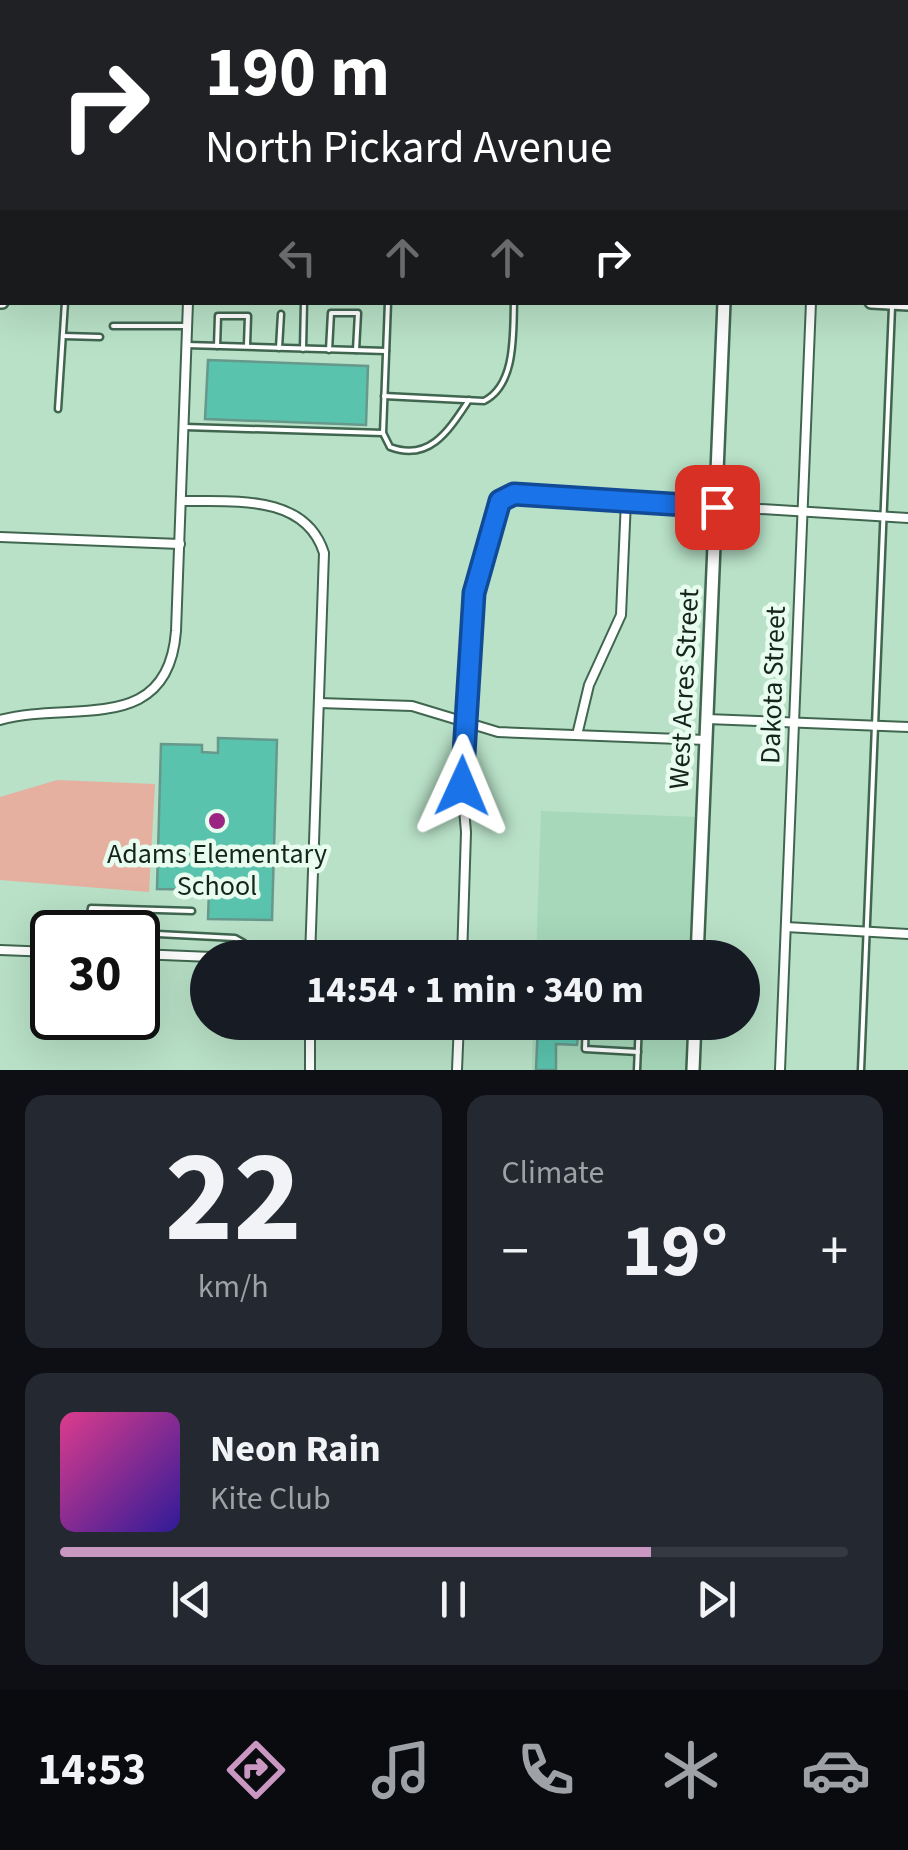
<!DOCTYPE html>
<html lang="en">
<head>
<meta charset="utf-8">
<style>
	:root { --surface:#171b24; --page:#242831; --text:#f1f3f6; --muted:#9ea1a6; --line:#363941; --accent:#ca97c2 }
	body { margin:0; font-family:"Source Sans 3",sans-serif; background:var(--page); color:var(--text); height:100vh; display:flex; flex-direction:column; font-size:38px; white-space:nowrap }
	* { box-sizing:border-box; margin:0 }
	p { font-size:32px; color:var(--muted) }
	.icon { flex:none; width:55px; height:55px; fill:none; stroke:currentColor; stroke-width:2; stroke-linecap:round; stroke-linejoin:round }
	.map { position:relative; height:1070px; overflow:hidden }
	.side { display:flex; flex-direction:column; gap:25px; padding:25px; background:#0d0f14; flex:1 }
	.side>* { flex:none }
	.guide { position:absolute; left:0px; top:0px; width:910px; height:305px; box-shadow:0 10px 40px #0002; background:#202124; color:#fff; overflow:hidden }
	.speed { position:absolute; left:30px; top:910px; display:flex; gap:20px; font-size:50px; font-weight:700; text-align:center }
	.speed>* { display:grid; place-content:center; width:130px; height:130px; border-radius:50%; background:var(--surface); box-shadow:0 10px 40px #0002; line-height:1 }
	.speed .limit { border:5px solid #111; border-radius:15px; background:#fff; color:#111 }
	.pin { position:absolute; display:grid; place-items:center; width:85px; height:85px; color:#fff; margin:-42px; border-radius:20px; box-shadow:0 5px 15px #0006 }
	.me { position:absolute; width:110px; margin:-55px; rotate:1deg; stroke-linejoin:round; filter:drop-shadow(0 0 8px #0008) }
	.turn { display:flex; align-items:center; gap:35px; height:210px; padding:0 40px; font-size:45px }
	.turn .icon { width:130px; height:130px; stroke-width:2.5 }
	.turn b { display:block; font-size:70px; line-height:85px }
	.lanes { display:flex; align-items:center; height:95px; padding:0 40px; background:#0003; justify-content:center; gap:50px; direction:ltr }
	.lanes .off { opacity:.35 }
	.big { font-size:75px; font-weight:700; line-height:1.1 }
	.side .widget { flex:1; display:flex; flex-direction:column; justify-content:center; gap:15px; min-width:0; padding:0 35px; border-radius:20px; background:var(--page) }
	.side .dial { align-items:center; gap:0 }
	.dial b { font-size:130px; line-height:1 }
	.song { display:flex; align-items:center; gap:30px }
	.cover { width:120px; height:120px; border-radius:15px; background:linear-gradient(135deg,hsl(330 70% 55%),hsl(250 70% 35%)) }
	.played { height:10px; border-radius:5px; background:linear-gradient(90deg,var(--accent) 75%,var(--line) 75%) }
	.keys { display:flex; justify-content:space-around; direction:ltr }
	.heat { display:flex; justify-content:space-between; align-items:center; font-size:55px; direction:ltr }
	.side .tiles { flex:1; display:grid; gap:25px; grid-template-columns:1fr 1fr }
	.widget:last-child { grid-column:span 2 }
	.trip { position:absolute; left:190px; top:940px; width:570px; height:100px; border-radius:50px; background:var(--surface); box-shadow:0 10px 40px #0002; font-weight:700; line-height:100px; text-align:center }
	.dock { display:flex; height:160px; justify-content:space-around; align-items:center; background:#090b0e; color:var(--muted) }
	.dock .icon { width:70px; height:70px }
	.dock .current { color:var(--accent) }
	.dock b { font-size:45px; color:var(--text) }
	.map>svg:first-child { display:block }
</style>
</head>
<body>
<div class="map">
<svg width="908" height="1070" viewBox="0 0 908 1070">
	<rect width="100%" height="100%" fill="#b8e1c7"/>
	<g fill="#a7d8ba">
		<path d="M541,811l156,6 -5,140 -156,1z"/>
		<path d="M533,1023h156l-2,47h-155z"/>
	</g>
	<path fill="#e5b09f" d="M57,780l98,4 -6,108 -149,-12v-83z"/>
	<g fill="#5ac3ad" stroke="#67988c" stroke-width="2.5">
		<path d="M208,360l160,6 -2,59 -161,-6z"/>
		<path d="M218,738l59,2 -5,180 -64,-1 1,-29 -52,-1 4,-145 41,1v7l16,1z"/>
		<path d="M538,1022h42l-3,23 -21,-1v26h-20z"/>
	</g>
	<g fill="none" stroke-linecap="round" stroke-linejoin="round">
		<defs>
			<g id="lane">
				<path d="M462,2h65"/>
				<path d="M905,2v-2"/>
				<path d="M113,326h74"/>
				<path d="M64,336l36,1"/>
				<path d="M186,345l200,6"/>
				<path d="M217,346l1,-30h30l-1,29"/>
				<path d="M279,348l2,-34"/>
				<path d="M303,349l1,-47"/>
				<path d="M329,350l2,-37h27l-2,37"/>
				<path d="M384,396l100,5c32,-16 29,-67 30,-99"/>
				<path d="M58,409l7,-107"/>
				<path d="M185,427l198,6 5,-131"/>
				<path d="M383,433l7,14c40,15 59,-17 79,-47"/>
				<path d="M87,932l4,-24 101,3"/>
				<path d="M138,933l97,5 9,5 3,15"/>
				<path d="M586,1022l-1,27 53,3"/>
				<path d="M637,1070l2,-48"/>
				<path d="M861,1070l31,-763"/>
			</g>
			<g id="street">
				<path d="M57,2v-2"/>
				<path d="M273,2v-2"/>
				<path d="M529,2v-2"/>
				<path d="M823,2v-2"/>
				<path d="M181,501c51,1 124,-8 143,52l-14,405"/>
				<path d="M0,537l180,7"/>
				<path d="M319,703l93,3 86,26 208,8"/>
				<path d="M707,719l201,8"/>
				<path d="M0,720c72,-20 168,17 176,-89l12,-329"/>
				<path d="M577,735l12,-50 32,-70 5,-115"/>
				<path d="M786,927l122,7"/>
				<path d="M0,950l52,2"/>
				<path d="M138,954l98,4"/>
				<path d="M462,958l4,-126 -6,-70 17,-186 23,-75 14,-7 394,24"/>
				<path d="M310,1070v-48"/>
				<path d="M457,1070l2,-48"/>
				<path d="M780,1070l31,-768"/>
			</g>
			<g id="secondary">
				<path d="M737,2v-2"/>
				<path d="M0,302h2"/>
				<path d="M871,302l37,2"/>
				<path d="M697,958l27,-656"/>
				<path d="M693,1070l2,-48"/>
			</g>
		</defs>
		<use href="#lane" stroke="#416650" stroke-width="9"/>
		<use href="#street" stroke="#416650" stroke-width="12"/>
		<use href="#secondary" stroke="#416650" stroke-width="16"/>
		<use href="#lane" stroke="#fff" stroke-width="4"/>
		<use href="#street" stroke="#fff" stroke-width="8"/>
		<use href="#secondary" stroke="#fff" stroke-width="11"/>
	</g>
	<g fill="none" stroke-linecap="round" stroke-linejoin="round">
		<defs>
			<path id="route" d="M462,786l12,-193 26,-92 14,-7 203,13"/>
		</defs>
		<use href="#route" stroke="#114b97" stroke-width="25"/>
		<use href="#route" stroke="#1a73e8" stroke-width="18"/>
	</g>
	<circle fill="#9a2682" stroke="#e8fcef" stroke-width="4" cx="217" cy="821" r="10"/>
	<g text-anchor="middle" dominant-baseline="central" stroke-width="9" stroke-linejoin="round" paint-order="stroke">
		<g font-size="28" fill="#16251c" stroke="#e8fcef">
			<text transform="translate(773 685) rotate(-88)">Dakota Street</text>
			<text transform="translate(684 689) rotate(-87)">West Acres Street</text>
		</g>
		<g font-size="28" fill="#16251c" stroke="#e8fcef">
			<text x="217" y="854">Adams Elementary<tspan x="217" dy="32">School</tspan></text>
		</g>
	</g>
</svg>
<div class="speed"><div class="limit">30</div></div>
<div class="pin" style="left:717px;top:507px;background:#d93025"><svg class="icon" aria-label="arrive" viewBox="0 0 24 24"><path d="M6 21V4h12l-3 4 3 4H6"/></svg></div>
<svg class="me" style="left:462px;top:786px" viewBox="-20 -20 40 40"><path d="M0-17L14 15 0 8-14 15z" fill="#1a73e8" stroke="#fff" stroke-width="4"/></svg>
<div class="trip">14:54 · 1 min · 340 m</div>
<div class="guide">
<div class="turn"><svg class="icon" aria-label="right" viewBox="0 0 24 24"><path d="M7 20v-9h11M14 6l5 5-5 5"/></svg><div><b>190 m</b>North Pickard Avenue</div></div>
<div class="lanes"><svg class="icon off" aria-label="left" viewBox="0 0 24 24"><path d="M17 20v-9H6M10 6l-5 5 5 5"/></svg><svg class="icon off" aria-label="ahead" viewBox="0 0 24 24"><path d="M12 20V5M6 11l6-6 6 6"/></svg><svg class="icon off" aria-label="ahead" viewBox="0 0 24 24"><path d="M12 20V5M6 11l6-6 6 6"/></svg><svg class="icon" aria-label="right" viewBox="0 0 24 24"><path d="M7 20v-9h11M14 6l5 5-5 5"/></svg></div>
</div>
</div>
<section class="side">
<div class="tiles">
<div class="widget dial"><b>22</b><p>km/h</p></div>
<div class="widget"><p>Climate</p>
<div class="heat"><a>−</a><b class="big">19°</b><a>+</a></div>
</div>
<div class="widget">
<div class="song"><i class="cover"></i><div><b>Neon Rain</b><p>Kite Club</p></div></div>
<div class="played"></div>
<div class="keys"><svg class="icon" aria-label="previous" viewBox="0 0 24 24"><path d="M18 5L8 12l10 7zM5 5v14"/></svg><svg class="icon" aria-label="pause" viewBox="0 0 24 24"><path d="M8 5v14M16 5v14"/></svg><svg class="icon" aria-label="next" viewBox="0 0 24 24"><path d="M6 5l10 7-10 7zM19 5v14"/></svg></div>
</div>
</div>
</section>
<nav class="dock">
<b>14:53</b>
<svg class="icon current" aria-label="directions" viewBox="0 0 24 24"><path d="M12 3l9 9-9 9-9-9zM9 14v-3h6M13 9l2 2-2 2"/></svg>
<svg class="icon" aria-label="music" viewBox="0 0 24 24"><path d="M9 18V5l10-2v13"/><circle cx="6" cy="18" r="3"/><circle cx="16" cy="16" r="3"/></svg>
<svg class="icon" aria-label="phone" viewBox="0 0 24 24"><path d="M5 4h4l2 5-3 2q2 4 5 5l2-3 5 2v4C11 20 4 13 5 4z"/></svg>
<svg class="icon" aria-label="climate" viewBox="0 0 24 24"><path d="M12 3v18M4 7l16 10M4 17L20 7"/></svg>
<svg class="icon" aria-label="car" viewBox="0 0 24 24"><path d="M5 17H2v-5l4-1 3-4h7l3 4 3 1v5h-3M9 17h6M6 11h13"/><circle cx="7" cy="17" r="2"/><circle cx="17" cy="17" r="2"/></svg>
</nav>
</body>
</html>
